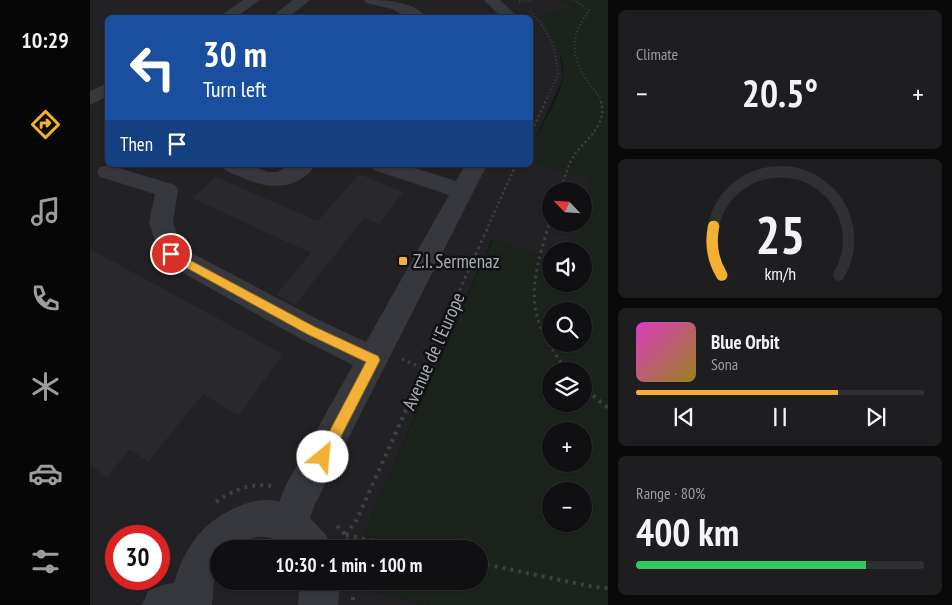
<!DOCTYPE html>
<html lang="en">
<head>
<meta charset="utf-8">
<style>
	:root { --surface:#101012; --page:#1e1e20; --text:#f1f3f6; --muted:#9c9d9f; --line:#303032; --accent:#f2b134 }
	body { margin:0; font-family:"PT Sans Narrow",sans-serif; background:var(--page); color:var(--text); height:100vh; display:flex; flex-direction:column; font-size:19px; white-space:nowrap }
	* { box-sizing:border-box; margin:0 }
	p { font-size:16px; color:var(--muted) }
	.icon { flex:none; width:28px; height:28px; fill:none; stroke:currentColor; stroke-width:2; stroke-linecap:round; stroke-linejoin:round }
	.map { position:relative; flex:1; overflow:hidden }
	.side { display:flex; flex-direction:column; gap:10px; padding:10px; background:#09090a; width:344px }
	.side>* { flex:none }
	.hud { position:absolute; left:15px; top:15px; width:428px; height:152px; border-radius:8px; box-shadow:0 1px 4px #0004,0 0 0 1px var(--line); background:#1a4fa0; color:#fff; overflow:hidden }
	.needle { width:32px; rotate:295deg }
	.buttons { position:absolute; left:452px; top:182px; display:grid; gap:10px }
	.buttons a { display:grid; place-items:center; width:50px; height:50px; border-radius:50%; background:var(--surface); box-shadow:0 1px 4px #0004,0 0 0 1px var(--line); font-size:25px }
	.speed { position:absolute; left:15px; top:525px; display:flex; gap:10px; font-size:25px; font-weight:700; text-align:center }
	.speed>* { display:grid; place-content:center; width:65px; height:65px; border-radius:50%; background:var(--surface); box-shadow:0 1px 4px #0004,0 0 0 1px var(--line); line-height:1 }
	.speed .limit { border:8px solid #d22; background:#fff; color:#111 }
	.pin { position:absolute; display:grid; place-items:center; width:42px; height:42px; color:#fff; margin:-21px; border:2px solid #fff; border-radius:50%; box-shadow:0 1px 5px #0007 }
	.me { position:absolute; width:55px; margin:-28px; rotate:28deg; stroke-linejoin:round; filter:drop-shadow(0 0 4px #0008) }
	.turn { display:flex; align-items:center; gap:18px; height:105px; padding:0 15px; font-size:22px }
	.turn .icon { width:65px; height:65px; stroke-width:2.5 }
	.turn b { display:block; font-size:35px; line-height:42px }
	.then { display:flex; align-items:center; height:48px; padding:0 15px; background:#0003; gap:10px; font-size:19px }
	.big { font-size:38px; font-weight:800; line-height:1.1 }
	.side .card { flex:1; display:flex; flex-direction:column; justify-content:center; gap:8px; min-width:0; padding:0 18px; border-radius:8px; background:var(--page) }
	.side .dial { align-items:center; gap:0 }
	.dial svg { height:130px; overflow:visible; fill:none; stroke:var(--line); stroke-width:7; stroke-linecap:round; text-anchor:middle }
	.dial text { fill:var(--text); stroke:none }
	.song { display:flex; align-items:center; gap:15px }
	.cover { width:60px; height:60px; border-radius:8px; background:linear-gradient(135deg,hsl(310 70% 55%),hsl(50 70% 35%)) }
	.played { height:5px; border-radius:2px; background:linear-gradient(90deg,var(--accent) 70%,var(--line) 70%) }
	.keys { display:flex; justify-content:space-around; direction:ltr }
	.heat { display:flex; justify-content:space-between; align-items:center; font-size:28px; direction:ltr }
	.charge { height:8px; border-radius:4px; background:linear-gradient(90deg,#34c759 80%,var(--line) 0) }
	.trip { position:absolute; left:120px; top:540px; width:278px; height:50px; border-radius:25px; background:var(--surface); box-shadow:0 1px 4px #0004,0 0 0 1px var(--line); font-weight:800; line-height:50px; text-align:center }
	main { display:flex; flex:1; min-height:0 }
	.menu { display:flex; flex-direction:column; width:90px; justify-content:space-around; align-items:center; background:#060607; color:var(--muted) }
	.menu .icon { width:35px; height:35px }
	.menu .current { color:var(--accent) }
	.menu b { font-size:22px; color:var(--text) }
	.map>svg:first-child { display:block }
</style>
</head>
<body>
<main>
<nav class="menu">
<b>10:29</b>
<svg class="icon current" aria-label="directions" viewBox="0 0 24 24"><path d="M12 3l9 9-9 9-9-9zM9 14v-3h6M13 9l2 2-2 2"/></svg>
<svg class="icon" aria-label="music" viewBox="0 0 24 24"><path d="M9 18V5l10-2v13"/><circle cx="6" cy="18" r="3"/><circle cx="16" cy="16" r="3"/></svg>
<svg class="icon" aria-label="phone" viewBox="0 0 24 24"><path d="M5 4h4l2 5-3 2q2 4 5 5l2-3 5 2v4C11 20 4 13 5 4z"/></svg>
<svg class="icon" aria-label="climate" viewBox="0 0 24 24"><path d="M12 3v18M4 7l16 10M4 17L20 7"/></svg>
<svg class="icon" aria-label="car" viewBox="0 0 24 24"><path d="M5 17H2v-5l4-1 3-4h7l3 4 3 1v5h-3M9 17h6M6 11h13"/><circle cx="7" cy="17" r="2"/><circle cx="17" cy="17" r="2"/></svg>
<svg class="icon" aria-label="filters" viewBox="0 0 24 24"><path d="M4 7h16M4 17h16"/><circle cx="9" cy="7" r="2"/><circle cx="15" cy="17" r="2"/></svg>
</nav>
<div class="map">
<svg width="519" height="605" viewBox="0 0 519 605">
	<rect width="100%" height="100%" fill="#161618"/>
	<path fill="#222225" fill-rule="evenodd" d="M0,0h472l12,8 -29,16 14,23 4,31 -33,72v-132h-422v147h422v-3l62,18 -8,30v-19h-33v33h29l-8,27h-21v8l-59,-20 -135,310h-138v32h147l3,10 60,14h-339zM26,536h43v43h-43z"/>
	<path fill="#1c231d" fill-rule="evenodd" d="M472,0h46v605h-179l-60,-14 -3,-10h113v-32h-122l136,-310 58,20v25h33v-33h-12l8,-27h4v-14l8,-29 -62,-19v-12c9,-19 29,-52 33,-71 4,-20 -12,-49 -25,-64l35,-7zM494,311v33h-33v-33zM461,371h33v33h-33zM461,431h33v33h-33zM461,491h33v33h-33z"/>
	<g fill="#29292c">
		<path d="M269,174l44,18 -24,32 -15,-6 -69,87 -19,-10 35,-42 -119,-55 24,-21 102,44z"/>
		<path d="M0,249l193,105 -45,62 -35,-22 -55,68 -18,-13 -23,28 -17,-12z"/>
	</g>
	<g fill="none" stroke-linecap="round" stroke-linejoin="round">
		<g stroke="#3d3f44" stroke-width="2" stroke-dasharray="1 2.5" stroke-linecap="butt">
			<path d="M484,0l15,10c-4,8 -11,16 -13,25 -7,24 11,46 25,64"/>
			<path d="M429,2l14,-2"/>
			<path d="M440,11l13,15 11,21 4,27 -11,25"/>
		</g>
		<g stroke="#3d3f44" stroke-width="2.5" stroke-dasharray="2 3" stroke-linecap="butt">
			<path d="M440,135l17,-37"/>
			<path d="M470,191c4,-11 8,-27 15,-37 13,-17 34,-30 25,-56"/>
			<path d="M398,226l28,-61"/>
			<path d="M459,226l2,-6"/>
		</g>
		<g stroke="#3d3f44" stroke-width="3" stroke-dasharray="2.5 4" stroke-linecap="butt">
			<path d="M459,225c-20,64 -25,91 19,146"/>
			<path d="M312,359l23,10"/>
			<path d="M494,388l4,3"/>
			<path d="M324,391l75,-166"/>
		</g>
		<g stroke="#3d3f44" stroke-width="4" stroke-dasharray="3 5" stroke-linecap="butt">
			<path d="M497,390l22,19"/>
			<path d="M126,502c18,-13 35,-19 57,-16"/>
			<path d="M247,526l9,9 3,14"/>
			<path d="M256,535l11,-16 58,-129"/>
			<path d="M256,535l65,14"/>
			<path d="M389,563l115,24 15,1"/>
			<path d="M69,571l12,-19"/>
			<path d="M263,597v8"/>
		</g>
		<g fill="#37383d" fill-rule="evenodd">
			<path d="M153,0h17l-25,18h-18z"/>
			<path d="M203,0h17l-22,18h-18z"/>
			<path d="M274,0c20,0 49,0 63,18h-19l-16,-9 -26,-6z"/>
			<path d="M394,0h16l19,18h-17z"/>
			<path d="M18,83v13l-18,9v-14z"/>
			<path d="M19,165l66,20 3,5 -5,32 9,26 139,73 45,21 83,-147 -75,-25 -3,-5h34l51,16 9,-16h22l-172,339 -5,14 16,17 5,14h-44c-9,-11 -26,-16 -39,-9 -5,3 -8,8 -13,9 -5,1 -11,0 -16,0v21l-5,11 -2,24h-70l6,-14 14,-6 12,-2c12,-39 30,-63 68,-78 11,-4 25,-7 37,-3l7,-17 67,-120 -52,-26 -139,-78 -13,-39 6,-28 -55,-17 -3,-5 3,-5z"/>
			<path d="M131,165h30l17,7h9l13,-7h25c-17,27 -49,24 -74,12 -8,-3 -15,-5 -20,-12z"/>
			<path d="M210,581h40l-2,24h-40z"/>
		</g>
	</g>
	<path fill="#f2b134" stroke="#9d7322" d="M81,250l144,77 63,29 2,4 -2,4 -50,98 -5,2 -5,-2 -2,-5 50,-95 -59,-28 -140,-77 -1,-3 1,-3z"/>
	<rect fill="#f2b134" stroke="#111113" stroke-width="2" x="308" y="256" width="10" height="10" rx="2.5"/>
	<g text-anchor="middle" dominant-baseline="central" stroke-width="5" stroke-linejoin="round" paint-order="stroke">
		<g font-size="19" fill="#a8adb8" stroke="#111113" text-anchor="start">
			<text x="323" y="261">Z.I. Sermenaz</text>
		</g>
		<g font-size="19" fill="#a8adb8" stroke="#111113">
			<text transform="translate(343 351) rotate(-66)">Avenue de l'Europe</text>
		</g>
	</g>
</svg>
<div class="buttons">
<a><svg class="needle" viewBox="-14 -14 28 28"><path d="M0-13l5 13h-10z" fill="#e53935"/><path d="M0 13l5-13h-10z" fill="#9c9d9f"/></svg></a>
<a><svg class="icon" aria-label="sound" viewBox="0 0 24 24"><path d="M4 9h4l5-4v14l-5-4H4zM17 9q2 3 0 6"/></svg></a>
<a><svg class="icon" aria-label="search" viewBox="0 0 24 24"><circle cx="10" cy="10" r="6"/><path d="M15 15l6 6"/></svg></a>
<a><svg class="icon" aria-label="layers" viewBox="0 0 24 24"><path d="M12 4l9 5-9 5-9-5zM3 14l9 5 9-5"/></svg></a>
<a>+</a>
<a>−</a>
</div>
<div class="speed"><div class="limit">30</div></div>
<div class="pin" style="left:81px;top:254px;background:#d93025"><svg class="icon" aria-label="arrive" viewBox="0 0 24 24"><path d="M6 21V4h12l-3 4 3 4H6"/></svg></div>
<svg class="me" style="left:233px;top:457px" viewBox="-20 -20 40 40"><circle r="19" fill="#fff"/><path d="M0-13L10 11 0 6-10 11z" fill="#f2b134"/></svg>
<div class="trip">10:30 · 1 min · 100 m</div>
<div class="hud">
<div class="turn"><svg class="icon" aria-label="left" viewBox="0 0 24 24"><path d="M17 20v-9H6M10 6l-5 5 5 5"/></svg><div><b>30 m</b>Turn left</div></div>
<div class="then">Then<svg class="icon" aria-label="arrive" viewBox="0 0 24 24"><path d="M6 21V4h12l-3 4 3 4H6"/></svg></div>
</div>
</div>
<section class="side">
<div class="card"><p>Climate</p>
<div class="heat"><a>−</a><b class="big">20.5°</b><a>+</a></div>
</div>
<div class="card dial"><svg viewBox="0 0 100 80">
<path d="M14 69A42 42 0 1 1 86 69"/>
<path d="M14 69A42 42 0 0 1 9 39" stroke="#f2b134"/>
<text x="50" y="56" font-size="32" font-weight="700">25</text>
<text x="50" y="72" font-size="11">km/h</text>
</svg></div>
<div class="card">
<div class="song"><i class="cover"></i><div><b>Blue Orbit</b><p>Sona</p></div></div>
<div class="played"></div>
<div class="keys"><svg class="icon" aria-label="previous" viewBox="0 0 24 24"><path d="M18 5L8 12l10 7zM5 5v14"/></svg><svg class="icon" aria-label="pause" viewBox="0 0 24 24"><path d="M8 5v14M16 5v14"/></svg><svg class="icon" aria-label="next" viewBox="0 0 24 24"><path d="M6 5l10 7-10 7zM19 5v14"/></svg></div>
</div>
<div class="card"><p>Range · 80%</p><b class="big">400 km</b><div class="charge"></div></div>
</section>
</main>
</body>
</html>
